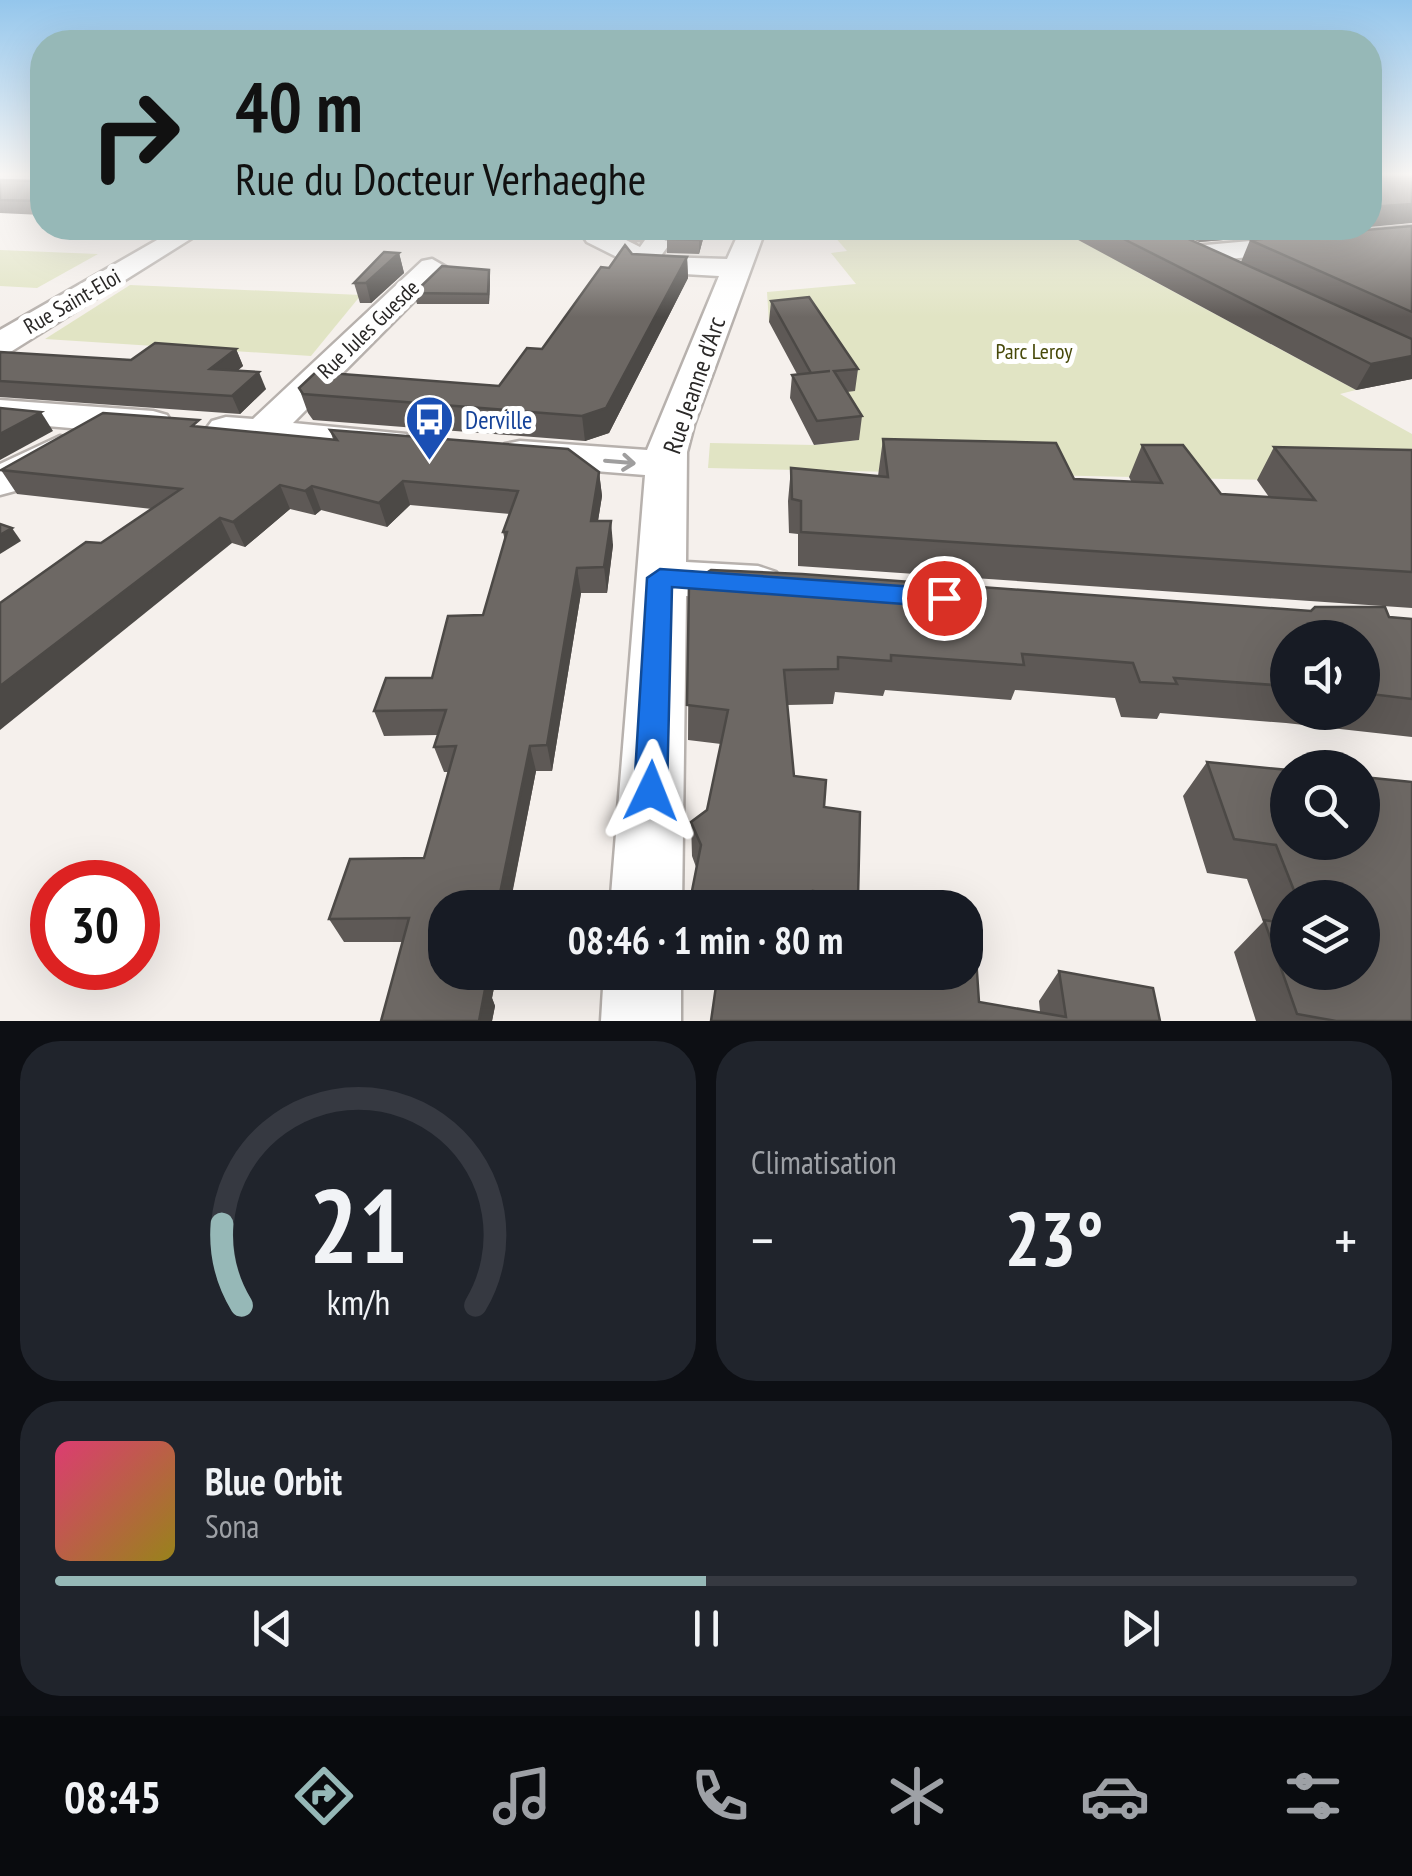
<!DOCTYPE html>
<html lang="fr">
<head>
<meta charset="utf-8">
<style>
	:root { --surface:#171b24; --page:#20242c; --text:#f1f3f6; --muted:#9ea1a6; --line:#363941; --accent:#96b8b7 }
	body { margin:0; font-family:"PT Sans Narrow",sans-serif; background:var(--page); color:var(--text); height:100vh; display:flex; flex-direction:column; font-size:38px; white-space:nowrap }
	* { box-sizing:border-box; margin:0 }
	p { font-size:32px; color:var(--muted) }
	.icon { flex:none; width:55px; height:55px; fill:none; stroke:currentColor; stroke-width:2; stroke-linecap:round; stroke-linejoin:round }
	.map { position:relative; height:1021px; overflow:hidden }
	.drawer { display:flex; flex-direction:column; gap:20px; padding:20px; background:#0d0f14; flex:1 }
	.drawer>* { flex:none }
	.hud { position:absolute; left:30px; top:30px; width:1352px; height:210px; border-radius:40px; box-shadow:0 10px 40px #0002; background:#96b8b7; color:#111; overflow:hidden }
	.buttons { position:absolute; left:1270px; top:620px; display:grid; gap:20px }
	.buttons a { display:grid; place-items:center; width:110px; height:110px; border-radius:50%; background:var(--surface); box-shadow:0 10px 40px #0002; font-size:50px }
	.speed { position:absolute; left:30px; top:860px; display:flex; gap:20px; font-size:50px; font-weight:700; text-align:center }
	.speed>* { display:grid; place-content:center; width:130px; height:130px; border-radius:50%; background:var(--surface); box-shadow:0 10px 40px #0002; line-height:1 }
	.speed .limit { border:15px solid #d22; background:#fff; color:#111 }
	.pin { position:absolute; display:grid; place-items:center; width:85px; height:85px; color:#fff; margin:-42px; border:5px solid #fff; border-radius:50%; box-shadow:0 2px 10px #0007 }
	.me { position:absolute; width:110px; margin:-55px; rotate:2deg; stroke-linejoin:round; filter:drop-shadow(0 0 8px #0008) }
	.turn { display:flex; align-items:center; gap:35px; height:210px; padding:0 40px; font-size:45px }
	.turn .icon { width:130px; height:130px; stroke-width:2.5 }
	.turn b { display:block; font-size:70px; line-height:85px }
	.big { font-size:75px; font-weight:700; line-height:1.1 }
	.drawer .widget { flex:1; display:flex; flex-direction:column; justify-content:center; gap:15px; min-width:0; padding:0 35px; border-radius:40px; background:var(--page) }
	.drawer .dial { align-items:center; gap:0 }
	.dial svg { height:260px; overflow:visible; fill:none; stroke:var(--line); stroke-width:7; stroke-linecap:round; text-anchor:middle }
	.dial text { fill:var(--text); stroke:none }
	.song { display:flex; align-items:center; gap:30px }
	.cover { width:120px; height:120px; border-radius:15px; background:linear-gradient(135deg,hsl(340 70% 55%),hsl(50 70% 35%)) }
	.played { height:10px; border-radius:5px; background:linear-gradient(90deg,var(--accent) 50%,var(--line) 50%) }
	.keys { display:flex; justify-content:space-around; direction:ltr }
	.heat { display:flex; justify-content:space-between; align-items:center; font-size:55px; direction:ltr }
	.drawer .tiles { flex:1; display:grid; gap:20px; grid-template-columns:1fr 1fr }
	.widget:last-child { grid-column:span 2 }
	.trip { position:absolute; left:428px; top:890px; width:555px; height:100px; border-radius:40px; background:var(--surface); box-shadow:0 10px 40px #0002; font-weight:700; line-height:100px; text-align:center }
	.tabs { display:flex; height:160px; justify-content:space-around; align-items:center; background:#090b0e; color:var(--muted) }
	.tabs .icon { width:70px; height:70px }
	.tabs .selected { color:var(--accent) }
	.tabs b { font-size:45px; color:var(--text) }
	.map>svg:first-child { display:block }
</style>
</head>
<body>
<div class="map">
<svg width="1412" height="1021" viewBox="0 0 1412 1021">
	<rect width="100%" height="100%" fill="#f5f0ec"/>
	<g fill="#e1e4c4">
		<path d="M827,228h246l64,44 219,118 -16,4 72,40v49l-704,-15 2,-25 105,2 43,-5 -27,-46 23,-4 -47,-71 -38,3 -2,-30 89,-8 -25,-31 16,-2z"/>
		<path d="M0,250l98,4 -61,34 -37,-2z"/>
		<path d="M130,285l231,10 -50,61 -266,-17z"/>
	</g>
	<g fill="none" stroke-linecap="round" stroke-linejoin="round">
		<defs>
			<g id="minor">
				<path d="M1412,226v16l-217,20 -14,-8 14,-8z"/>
				<path d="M178,228h30l-196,123 -12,3v-24z"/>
				<path d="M597,228h72l5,10 -14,19 67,2 14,-31h25l-72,197 -7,27 -1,110 72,4 18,6 7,12 -7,12 -18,6 -72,-6 -4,312h-72l35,-433 -125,-10 -15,-3 -6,-9 6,-9 15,-3 127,9 72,-174 -86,-5 -4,-8 -42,-21 -4,-6zM626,240h19l-5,7z"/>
				<path d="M432,259l14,8 -4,6 -149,150 113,11 6,9 -6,9 -14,3 -180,-18 -6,-8 6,-8 14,-4 27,2 169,-158z"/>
				<path d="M0,400l153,11 14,4 5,8 -5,8 -14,4 -153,-13z"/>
				<path d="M60,436l14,3 6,9 -6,9 -59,34 -15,4v-31z"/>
				<path d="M604,972h77v49h-80z"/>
			</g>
		</defs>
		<use href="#minor" stroke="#b7b1ad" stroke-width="5"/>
		<use href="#minor" fill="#fff" fill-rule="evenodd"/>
	</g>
	<g fill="#5e5956" fill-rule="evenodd">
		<path d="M42,174v41l-42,-2v-33l35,1z"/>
		<path d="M1412,226v153l-56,11 -300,-162h108l77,34 9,-22z"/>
		<path d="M671,228h35l-7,26 -32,-1v-14l6,-9z"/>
		<path d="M1167,228h199l-167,14z"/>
		<path d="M399,253l5,20 -33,30h-11l-6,-20z"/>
		<path d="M632,254l55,3 1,21 -79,155 -24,8 -272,-21 -5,-7 -9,-25 200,-2 43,-37 67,-81z"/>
		<path d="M489,270l1,10 -1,24h-72l-3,-11z"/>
		<path d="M771,301l87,68 -3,22 -8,1 15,24 -3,24 -45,5 -24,-47 2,-23 5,-1 -28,-52z"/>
		<path d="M236,349l7,17 -6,5 29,18 -26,25 -240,-17v-45l131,8z"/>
		<path d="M202,427l131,12 -3,-9 269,42 3,24 -4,25 15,24 -6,48h-26l-29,178h-16l-44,227 3,8 -3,15h-111l22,-79h-59l-15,-23 95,-61 24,-86h-4l-10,-25 4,-12 -54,1 -10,-25 58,-33 51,-63 22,-74 -2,-9 7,-18 -100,-9 -23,22 -66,-17 -6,5 -25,-6 -45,38 -13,-4h-131l51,-34 -135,-15 -16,-24z"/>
		<path d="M883,439l191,40 57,2 -2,-4 13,-32 79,49 48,3 -12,-17 17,-33 138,3v158l-614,-42v-32l-9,-1 -1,-32 3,-33 87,8z"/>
		<path d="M689,584l723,35v118l-126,-14 -126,-10 -3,6 -36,-2 -6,-19 -100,-8 -4,10 -126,-10 -2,6 -48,-4 -2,12 -46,1 7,71 30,31 34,91 -3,10h-166l7,-41 -4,-11 -1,-34 16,-12 14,-66 -33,-4zM1288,638h74v74h-74z"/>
		<path d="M1207,762l205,20v239h-156l-22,-69 29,-30 -16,-43 -40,-6 -24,-77zM1288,898h74l-74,74z"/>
		<path d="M1059,971l101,50h-449l170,-38v-11h84l14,30 61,10 -1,-11z"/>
	</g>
	<g fill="#4c4946">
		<path d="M1412,204v19l-42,4v-20z"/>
		<path d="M702,228h4l-7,26v-14z"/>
		<path d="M1204,228h162l-167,14z"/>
		<path d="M399,253l5,20 -33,30 -5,-20z"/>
		<path d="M687,257l1,21 -79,155 -24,8 -3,-25z"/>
		<path d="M489,270l1,10 -1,24 -1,-10z"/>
		<path d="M236,349l7,17 -25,21 -8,-18z"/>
		<path d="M1412,356v23l-56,11 15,-26z"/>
		<path d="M259,372l7,17 -26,25 -8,-18z"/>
		<path d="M41,412l12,19 -53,29v-26z"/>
		<path d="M599,472l3,24 -8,49 -3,-24z"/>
		<path d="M403,481l7,24 -23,22 -8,-24z"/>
		<path d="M280,485l10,24 -45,38 -12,-25z"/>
		<path d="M312,486l9,24 -6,5 -10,-24z"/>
		<path d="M220,518l12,25 -232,187v-44z"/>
		<path d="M611,521l2,24 -6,48 -3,-26z"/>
		<path d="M12,528l9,13 -21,13v-19z"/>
		<path d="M577,568l4,25 -29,178 -5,-26z"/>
		<path d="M530,746l6,25 -27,137h-12z"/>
		<path d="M483,972h14l-5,26 3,8 -3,15h-13z"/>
	</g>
	<g fill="#6d6864" stroke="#4c4946" stroke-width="2.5">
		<path d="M39,174h3v27l-42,-1v-20l35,1 4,-4z"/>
		<path d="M1370,174h42v30l-42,3z"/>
		<path d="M1412,226v86l-162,-72z"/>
		<path d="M674,228h28l-3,12 -32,-1z"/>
		<path d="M1102,228h62l248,111v17l-41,8z"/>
		<path d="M625,245l7,9 55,3 -81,151 -24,8 -279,-22 -4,-6 17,-16 183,14 28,-38 15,1 59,-82 8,1z"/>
		<path d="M384,252l15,1 -33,30h-12z"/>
		<path d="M442,266l47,4 -1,24 -74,-1z"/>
		<path d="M809,297l49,72 -24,2 28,45 -45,5 -25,-46 38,-4 -19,2 -40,-72z"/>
		<path d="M155,343l81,6 -26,20 49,3 -27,24 -232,-15v-29l131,8z"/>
		<path d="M0,408l41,4 -41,22z"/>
		<path d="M103,413l96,7 -7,6 145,14 -7,-10 238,19 31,23 -8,49h20l-7,46 -27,1 -30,177 -17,1 -33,162h-52v64h38l-2,12h5l-7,37h-98l28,-103 -80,1 21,-60 74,-1 32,-112 -22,1 12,-37 -72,1 12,-33h46l16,-62 35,-1 24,-83h-4l15,-41 -115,-10 -24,22 -67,-17 -7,5 -25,-6 -47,37 -13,-4 -220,168v-83l86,-61 15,1 80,-54 -180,-19z"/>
		<path d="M883,439l173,4 18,36 88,4 -20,-38h41l38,49 94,6 -41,-53 138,3v122l-611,-40v-31l-9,-2 -1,-31 97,9z"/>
		<path d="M0,524l12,4 -12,7z"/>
		<path d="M711,570l91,4 509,37 4,-4h70l4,10 23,2v80l-50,-6v-55h-74v48l-114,-8 3,6 -37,-2 -7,-19 -111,-9 2,11 -133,-10v6l-53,-4v12l-54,1 10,106 32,4 -2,27 36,5 -2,86 -45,-7 -1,17h-113l-10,-2 12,-61 -10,-23 16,-12 21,-100 -41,-5 2,-121z"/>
		<path d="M1207,762l81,8v72h74v-65l50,5v239h-76l-39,-7 -33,-94 24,4v48h74v-74h-65l-21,-53 -42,-6z"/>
		<path d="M965,955l11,2 3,45 87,15 -7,-46 94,17 7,33h-449l7,-49h105l68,13v-13h74z"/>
	</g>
	<defs><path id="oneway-shaft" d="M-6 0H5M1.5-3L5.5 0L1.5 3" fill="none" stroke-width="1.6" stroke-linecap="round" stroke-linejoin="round" transform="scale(2.5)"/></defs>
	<use stroke="#9f9e9e" href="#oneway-shaft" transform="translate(620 462) rotate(5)"/>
	<linearGradient id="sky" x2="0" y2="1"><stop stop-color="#94c6ec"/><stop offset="0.55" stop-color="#faf8f6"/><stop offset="1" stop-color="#faf8f6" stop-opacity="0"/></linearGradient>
	<rect width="1412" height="317" fill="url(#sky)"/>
	<path fill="#1a73e8" stroke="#114b97" stroke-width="2.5" d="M660,569l284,20 9,2 4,7 -4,6 -9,3 -272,-20 -5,204 -5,10 -11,4 -12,-4 -5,-10 13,-213z"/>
	<defs>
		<symbol id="bus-pin" viewBox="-11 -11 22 30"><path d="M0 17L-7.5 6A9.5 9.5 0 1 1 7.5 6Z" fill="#1a4fb4" stroke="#fff"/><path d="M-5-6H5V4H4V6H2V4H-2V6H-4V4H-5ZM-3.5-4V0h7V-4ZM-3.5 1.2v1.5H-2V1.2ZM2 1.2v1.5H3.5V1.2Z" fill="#fff"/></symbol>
	</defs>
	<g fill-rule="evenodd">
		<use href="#bus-pin" x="402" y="392" width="55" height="75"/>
	</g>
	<g text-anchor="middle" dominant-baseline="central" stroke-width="10" stroke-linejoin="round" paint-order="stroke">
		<g font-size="22" fill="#2a2827" stroke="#fff">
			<text transform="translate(72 301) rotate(-30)">Rue Saint-Eloi</text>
			<text transform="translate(368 329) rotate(-44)">Rue Jules Guesde</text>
		</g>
		<g font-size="22" fill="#474909" stroke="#fff">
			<text x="1034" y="351">Parc Leroy</text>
		</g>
		<g font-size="25" fill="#2a2827" stroke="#fff">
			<text transform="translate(694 385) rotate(-71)">Rue Jeanne d'Arc</text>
		</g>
		<g font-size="25" fill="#164399" stroke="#fff" text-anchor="start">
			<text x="465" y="420">Derville</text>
		</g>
	</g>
</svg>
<div class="buttons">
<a><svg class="icon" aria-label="sound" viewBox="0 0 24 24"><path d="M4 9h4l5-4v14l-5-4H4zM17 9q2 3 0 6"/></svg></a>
<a><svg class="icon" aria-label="search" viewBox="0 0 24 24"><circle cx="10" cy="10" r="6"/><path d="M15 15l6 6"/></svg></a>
<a><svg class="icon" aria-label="layers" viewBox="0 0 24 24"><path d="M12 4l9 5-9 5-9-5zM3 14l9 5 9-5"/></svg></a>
</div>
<div class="speed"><div class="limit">30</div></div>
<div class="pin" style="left:944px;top:598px;background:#d93025"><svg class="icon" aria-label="arrive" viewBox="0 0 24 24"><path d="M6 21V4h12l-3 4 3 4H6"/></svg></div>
<svg class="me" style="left:651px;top:791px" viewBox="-20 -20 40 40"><path d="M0-17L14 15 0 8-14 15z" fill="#1a73e8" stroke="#fff" stroke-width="4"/></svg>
<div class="trip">08:46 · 1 min · 80 m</div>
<div class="hud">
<div class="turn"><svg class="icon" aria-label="right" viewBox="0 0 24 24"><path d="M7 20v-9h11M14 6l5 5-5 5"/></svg><div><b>40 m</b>Rue du Docteur Verhaeghe</div></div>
</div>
</div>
<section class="drawer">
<div class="tiles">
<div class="widget dial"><svg viewBox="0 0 100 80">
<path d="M14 69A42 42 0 1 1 86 69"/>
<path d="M14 69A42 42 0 0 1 8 44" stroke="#96b8b7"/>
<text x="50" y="56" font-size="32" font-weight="700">21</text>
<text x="50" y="72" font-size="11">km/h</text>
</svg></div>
<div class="widget"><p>Climatisation</p>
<div class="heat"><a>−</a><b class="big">23°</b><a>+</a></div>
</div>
<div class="widget">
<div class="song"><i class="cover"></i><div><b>Blue Orbit</b><p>Sona</p></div></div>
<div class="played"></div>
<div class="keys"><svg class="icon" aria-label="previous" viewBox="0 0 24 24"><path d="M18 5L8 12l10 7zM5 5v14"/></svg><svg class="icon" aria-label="pause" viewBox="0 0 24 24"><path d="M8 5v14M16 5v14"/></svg><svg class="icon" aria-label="next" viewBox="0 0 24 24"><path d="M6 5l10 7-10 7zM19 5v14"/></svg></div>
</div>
</div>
</section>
<nav class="tabs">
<b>08:45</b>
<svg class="icon selected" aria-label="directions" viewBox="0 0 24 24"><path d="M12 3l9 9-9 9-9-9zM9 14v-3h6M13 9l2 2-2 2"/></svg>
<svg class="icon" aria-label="music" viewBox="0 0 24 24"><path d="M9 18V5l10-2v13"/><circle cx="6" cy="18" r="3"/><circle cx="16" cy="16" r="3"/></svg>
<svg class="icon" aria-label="phone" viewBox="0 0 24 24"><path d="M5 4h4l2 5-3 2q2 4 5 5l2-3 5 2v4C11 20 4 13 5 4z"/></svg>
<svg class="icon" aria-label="climate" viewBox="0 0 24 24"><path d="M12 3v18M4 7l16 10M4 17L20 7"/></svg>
<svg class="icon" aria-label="car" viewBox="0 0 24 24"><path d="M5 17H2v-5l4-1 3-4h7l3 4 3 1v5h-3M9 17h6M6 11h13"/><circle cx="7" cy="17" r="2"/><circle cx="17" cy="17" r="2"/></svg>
<svg class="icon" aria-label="filters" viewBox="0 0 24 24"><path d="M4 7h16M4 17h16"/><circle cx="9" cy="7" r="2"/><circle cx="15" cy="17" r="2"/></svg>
</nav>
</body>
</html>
